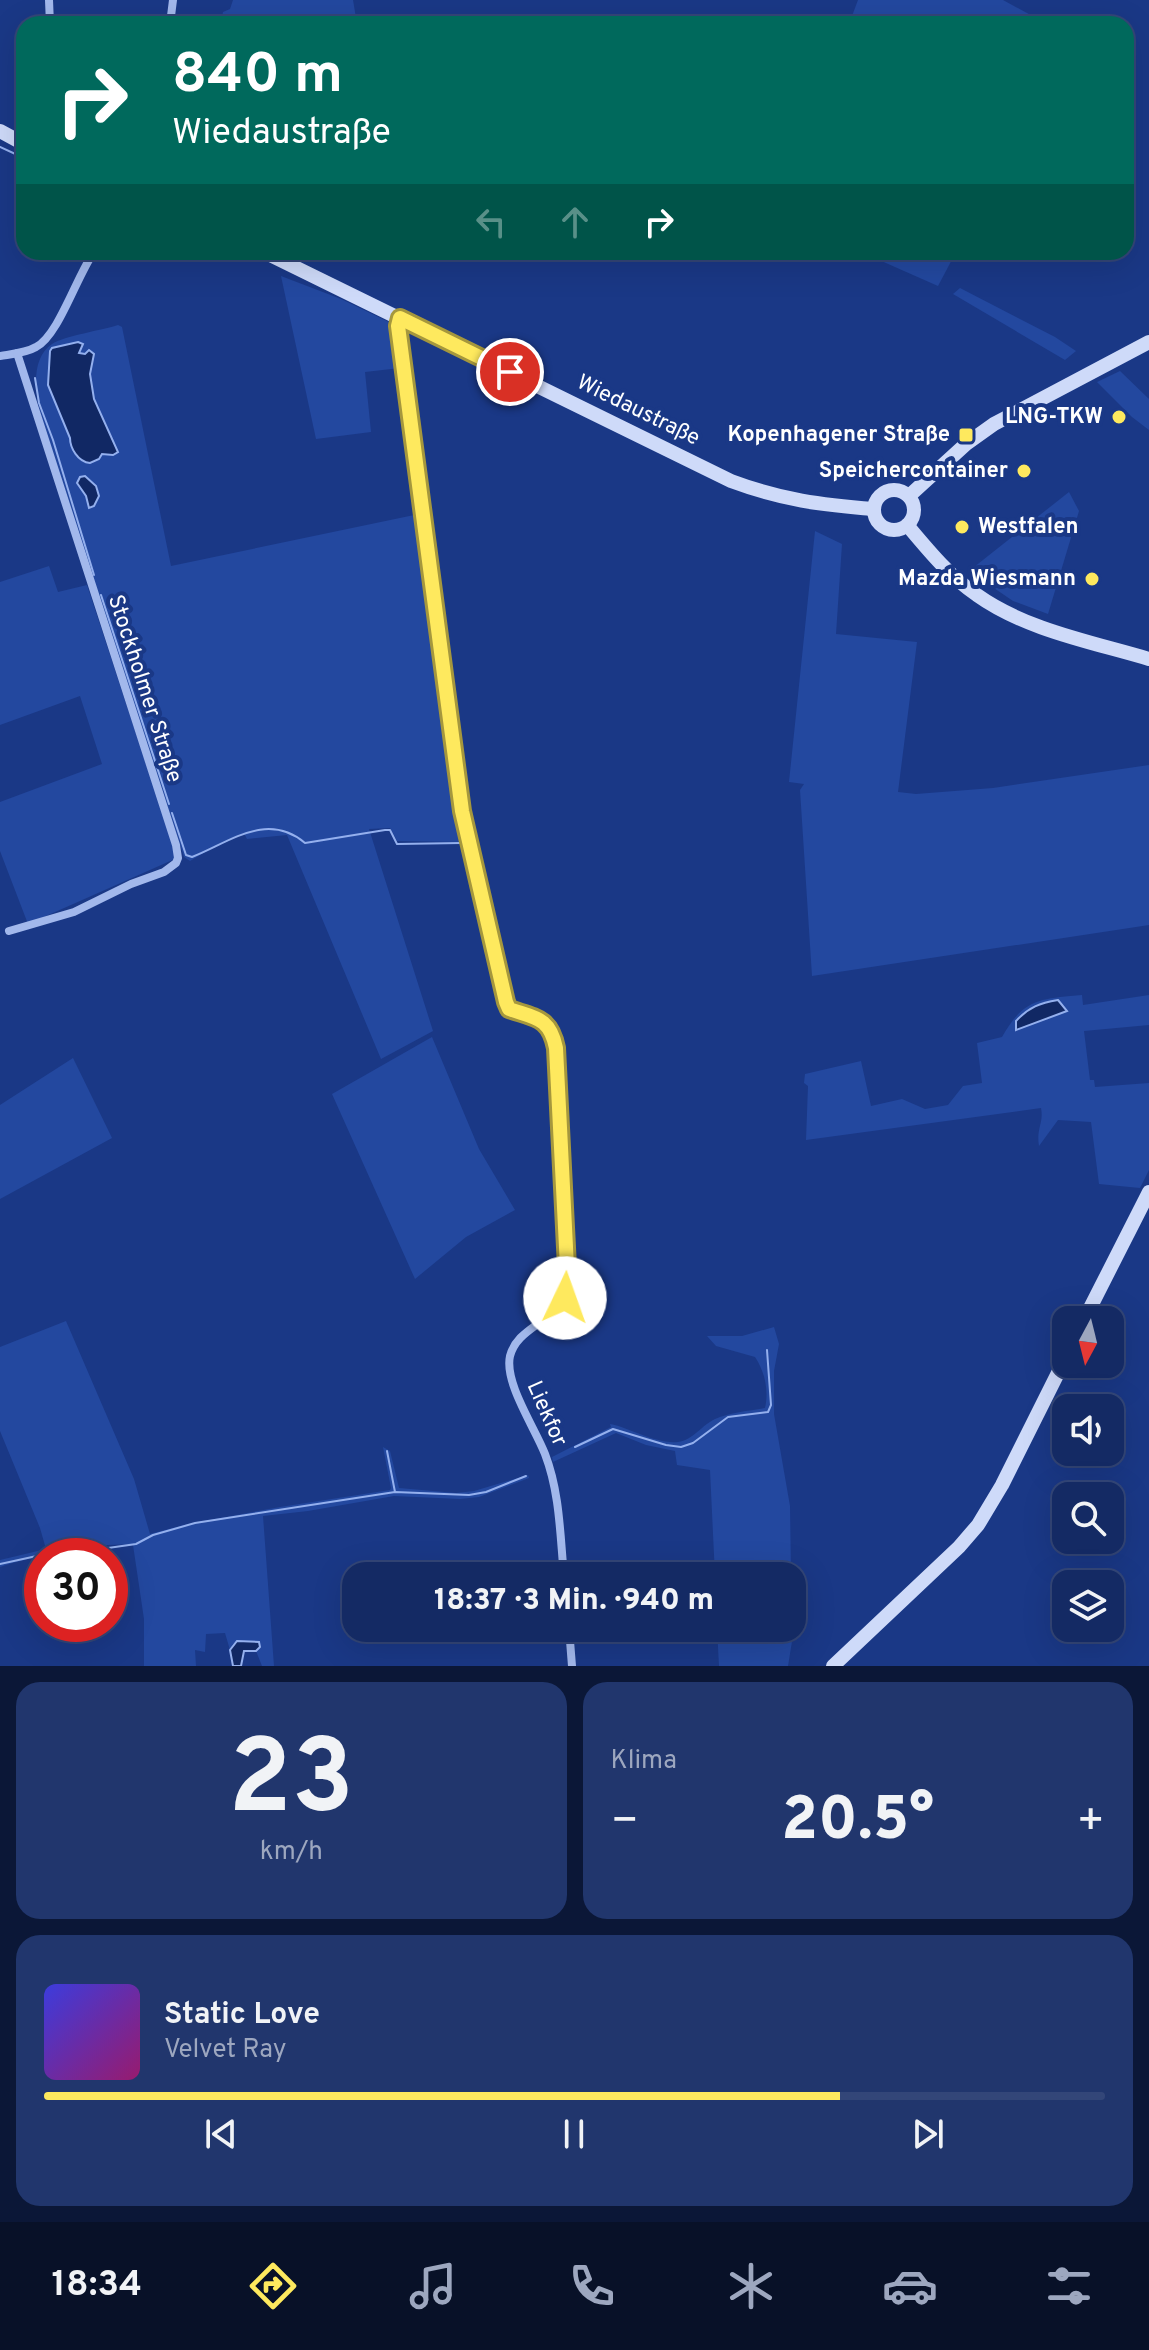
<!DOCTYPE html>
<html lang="de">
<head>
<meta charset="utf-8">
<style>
	:root { --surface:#142a64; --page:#21366d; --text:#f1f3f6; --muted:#9da7bf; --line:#334678; --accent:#fee95e }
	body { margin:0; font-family:Overpass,sans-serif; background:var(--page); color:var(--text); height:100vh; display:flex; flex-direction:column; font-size:30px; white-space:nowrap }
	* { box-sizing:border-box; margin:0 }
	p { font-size:26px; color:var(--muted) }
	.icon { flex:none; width:44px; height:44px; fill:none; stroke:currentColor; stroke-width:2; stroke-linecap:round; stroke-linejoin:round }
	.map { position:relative; height:1666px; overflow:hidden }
	.sheet { display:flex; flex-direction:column; gap:16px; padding:16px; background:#0b1737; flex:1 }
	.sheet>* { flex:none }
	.banner { position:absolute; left:16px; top:16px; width:1118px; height:244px; border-radius:24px; box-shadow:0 8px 32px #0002,0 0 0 2px var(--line); background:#00695c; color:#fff; overflow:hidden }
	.needle { width:52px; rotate:187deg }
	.tools { position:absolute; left:1052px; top:1306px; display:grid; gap:16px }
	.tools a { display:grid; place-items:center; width:72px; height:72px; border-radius:16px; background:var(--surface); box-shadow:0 8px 32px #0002,0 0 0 2px var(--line); font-size:40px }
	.speed { position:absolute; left:24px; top:1538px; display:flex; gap:16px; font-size:40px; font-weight:700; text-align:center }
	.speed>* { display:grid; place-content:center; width:104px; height:104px; border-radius:50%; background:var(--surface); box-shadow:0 8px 32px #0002,0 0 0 2px var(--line); line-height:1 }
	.speed .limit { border:12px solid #d22; background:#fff; color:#111 }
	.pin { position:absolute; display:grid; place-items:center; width:68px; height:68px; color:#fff; margin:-34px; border:4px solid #fff; border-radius:50%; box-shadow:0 2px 8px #0007 }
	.me { position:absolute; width:88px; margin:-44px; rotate:3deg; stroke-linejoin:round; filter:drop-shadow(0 0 6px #0008) }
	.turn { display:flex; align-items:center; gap:28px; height:168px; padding:0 24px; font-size:36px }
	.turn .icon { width:104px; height:104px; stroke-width:2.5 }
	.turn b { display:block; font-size:56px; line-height:68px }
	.lanes { display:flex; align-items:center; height:76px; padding:0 24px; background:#0003; justify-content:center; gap:40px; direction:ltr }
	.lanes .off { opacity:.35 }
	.big { font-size:60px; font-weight:800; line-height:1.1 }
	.sheet .widget { flex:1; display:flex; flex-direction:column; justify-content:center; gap:12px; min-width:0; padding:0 28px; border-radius:24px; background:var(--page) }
	.sheet .dial { align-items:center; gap:0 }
	.dial b { font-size:104px; line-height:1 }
	.song { display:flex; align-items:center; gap:24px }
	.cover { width:96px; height:96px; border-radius:12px; background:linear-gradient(135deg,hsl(240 70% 55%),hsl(320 70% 35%)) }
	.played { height:8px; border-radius:4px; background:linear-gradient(90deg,var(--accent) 75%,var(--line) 75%) }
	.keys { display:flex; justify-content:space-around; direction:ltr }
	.heat { display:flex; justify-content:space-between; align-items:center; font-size:44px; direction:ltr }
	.sheet .tiles { flex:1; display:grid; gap:16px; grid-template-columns:1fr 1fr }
	.widget:last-child { grid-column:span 2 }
	.trip { position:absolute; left:342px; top:1562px; width:464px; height:80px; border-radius:24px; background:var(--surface); box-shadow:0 8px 32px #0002,0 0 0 2px var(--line); font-weight:800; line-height:80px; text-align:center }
	.dock { display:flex; height:128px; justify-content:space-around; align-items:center; background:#081128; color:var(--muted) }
	.dock .icon { width:56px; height:56px }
	.dock .on { color:var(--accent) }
	.dock b { font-size:36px; color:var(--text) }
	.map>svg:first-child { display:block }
</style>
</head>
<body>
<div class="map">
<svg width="1149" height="1666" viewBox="0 0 1149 1666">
	<rect width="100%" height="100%" fill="#1a3886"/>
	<g fill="#23489f">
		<path d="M233,0h120l4,24h-136l2,-12 7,-3z"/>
		<path d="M858,0h145l44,24h-198z"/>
		<path d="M861,252h95l-18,34z"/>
		<path d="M281,276l60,23 54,26 5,43 -35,4 6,60 -55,7z"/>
		<path d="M960,288l95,49 21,14 -11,9 -112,-66z"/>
		<path d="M118,325l4,2 49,239 248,-52 44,328 -66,-1 -7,-13 -21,1 64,202 -52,28 -94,-224 -40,4 -3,-6 -22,9 -32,19 -6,-4 -129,-395c-9,-31 -36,-95 -3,-118 12,-8 51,-14 66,-19z"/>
		<path d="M1120,371l29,28v31l-17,-13 -35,-35z"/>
		<path d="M1069,492l10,19 -31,103 -35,-13 -44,-30z"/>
		<path d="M815,531l27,13 -6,90 81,8 -19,150 18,2 77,-6 156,-23v160l-337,51 -12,-186 4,-6 -15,-2z"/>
		<path d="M49,566l9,26 29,-7 90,273 -149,66 -28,-73v-49l102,-38 -22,-68 -80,29v-143z"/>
		<path d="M1082,995l1,10 66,-10v30l-65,6 6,49h4l1,7 54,-4v87l-9,18 -41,-4 -8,-62 -33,-2 -19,26c-3,-18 5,-23 2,-38l-235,32 2,-54 -4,-3 1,-9 56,-13 10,45 31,-7 23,10 23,-4 15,-19 19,-3 -5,-40 25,-6c22,-39 38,-38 80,-42z"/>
		<path d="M432,1037l47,112 36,61 -49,27 -51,42 -83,-185z"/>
		<path d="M73,1058l39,80 -112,61v-94z"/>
		<path d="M66,1321l68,158 16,55 38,-10 92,-17 110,-17 1,-2 -8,-41 7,4 9,37 57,5 18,-2 54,-16 1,3 -50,19 -19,2 -66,-3 -86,15 -45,5 11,150h-12l-6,-15 4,-4 -27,-3 -3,6 -5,-17 -19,1 -1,18 -10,-2 1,16h-52v-47l-11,-74c-35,-3 -99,11 -133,22v-7l46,-11 -6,-21 -40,-97v-84z"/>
		<path d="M774,1327l5,17 -5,27v43l16,92 1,70h-76l-5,-106 -33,-5 -2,-14 -29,-6 -30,-12 -63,29 -1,-5 59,-30 -1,-3c21,4 45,20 68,18 15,-2 24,-17 37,-23 15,-7 34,-8 50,-11 4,-17 0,-36 -10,-51l-39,-11 -9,-10h35z"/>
		<path d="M792,1585l3,38 -7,43h-69l-2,-38h75z"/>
	</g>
	<g fill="#112864" stroke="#94b0ee" stroke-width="2">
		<path d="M78,342l5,2 -4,9 6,1 4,-4 5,4 -4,20 4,25 24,53 -5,3 -11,-1 -3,5 -9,4c-12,-1 -20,-15 -20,-25l-22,-53 2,-34 2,-3z"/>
		<path d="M85,476l11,10 3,10 -5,10 -5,2 -3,-12 -9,-13 3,-6z"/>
		<path d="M1058,1000l9,11 -51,19v-9c13,-14 24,-18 42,-21z"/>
		<path d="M237,1641l22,1 1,5 -4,4h-12l-3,15h-8l-3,-16z"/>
	</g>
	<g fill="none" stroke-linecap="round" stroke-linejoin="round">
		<g stroke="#94b0ee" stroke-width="2">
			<path d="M0,147l24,11"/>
			<path d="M35,378l4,25 14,37 41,135"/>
			<path d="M101,595l68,209"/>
			<path d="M172,813l14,42 6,2c38,-15 75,-46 113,-14l80,-13h5l7,14 64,-1"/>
			<path d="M575,1447l38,-18 53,16 15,2 12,-4 35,-26 40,-5 3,-7 -4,-55"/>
			<path d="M387,1451l8,41"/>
			<path d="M0,1564l55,-12h25l56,-8 17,-9 42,-12 200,-31 74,3 17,-3 40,-16"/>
		</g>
		<g stroke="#a2b8ec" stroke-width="8">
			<path d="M49,0l1,24"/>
			<path d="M170,24l3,-24"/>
			<path d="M400,318l-2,8 64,485 44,191 3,7c26,9 41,8 47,39l12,239c-11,37 -50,38 -58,69 -6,27 25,72 35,98 15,39 15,81 19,122"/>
			<path d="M0,356c12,-2 26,-3 36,-9 23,-12 41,-72 58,-95"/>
			<path d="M9,931l65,-19 57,-28 33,-12 12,-9 2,-5 -2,-13 -159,-492"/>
			<path d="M569,1628l3,38"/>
		</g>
		<g stroke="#cedaf9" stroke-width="14">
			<path d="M0,131l24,13"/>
			<path d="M264,252l467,229c51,19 90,24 143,28"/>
			<circle cx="894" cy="510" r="20"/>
			<path d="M909,496l57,-52 28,-20 155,-82"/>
			<path d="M907,525c21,25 42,51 70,70 49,35 115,47 172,64"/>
			<path d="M1084,1320l65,-128"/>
			<path d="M833,1666l126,-119 19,-22 24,-40 64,-128"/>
		</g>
	</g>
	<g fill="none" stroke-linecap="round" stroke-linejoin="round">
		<defs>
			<path id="route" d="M510,372l-110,-54 -2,8 64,485 44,191 3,7c26,9 41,8 47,39l12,239 -3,11"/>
		</defs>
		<use href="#route" stroke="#a5973d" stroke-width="20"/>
		<use href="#route" stroke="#fee95e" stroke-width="14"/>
	</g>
	<g fill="#fee95e" stroke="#1a3886" stroke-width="3">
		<circle cx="1119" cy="417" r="8"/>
		<rect x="958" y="427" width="16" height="16" rx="4"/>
		<circle cx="1024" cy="471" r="8"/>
		<circle cx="962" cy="527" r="8"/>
		<circle cx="1092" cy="579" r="8"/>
	</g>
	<g text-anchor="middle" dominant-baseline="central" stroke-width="8" stroke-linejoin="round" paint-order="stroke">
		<g font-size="22" fill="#fff" stroke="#1a3886">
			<text transform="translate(638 411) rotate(26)">Wiedaustraße</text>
			<text transform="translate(144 689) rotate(72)">Stockholmer Straße</text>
			<text transform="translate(546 1414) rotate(66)">Liekfor</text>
		</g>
		<g font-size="22" font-weight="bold" fill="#fff" stroke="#1a3886" text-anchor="end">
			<text x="1103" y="417">LNG-TKW</text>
			<text x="950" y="435">Kopenhagener Straße</text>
			<text x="1008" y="471">Speichercontainer</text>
			<text x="978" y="527" text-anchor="start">Westfalen</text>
			<text x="1076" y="579">Mazda Wiesmann</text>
		</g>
	</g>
</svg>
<div class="tools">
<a><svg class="needle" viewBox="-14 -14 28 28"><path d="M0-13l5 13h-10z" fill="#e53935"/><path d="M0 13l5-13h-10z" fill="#9da7bf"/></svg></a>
<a><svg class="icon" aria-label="sound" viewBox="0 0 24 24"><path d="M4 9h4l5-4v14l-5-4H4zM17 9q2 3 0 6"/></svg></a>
<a><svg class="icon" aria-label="search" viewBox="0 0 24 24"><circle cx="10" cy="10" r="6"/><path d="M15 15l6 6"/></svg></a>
<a><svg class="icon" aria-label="layers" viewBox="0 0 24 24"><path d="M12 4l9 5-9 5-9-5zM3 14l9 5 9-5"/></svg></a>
</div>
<div class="speed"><div class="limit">30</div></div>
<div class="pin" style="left:510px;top:372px;background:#d93025"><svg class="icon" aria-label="arrive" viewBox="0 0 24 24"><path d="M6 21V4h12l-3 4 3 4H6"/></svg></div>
<svg class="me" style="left:565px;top:1298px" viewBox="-20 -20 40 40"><circle r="19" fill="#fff"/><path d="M0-13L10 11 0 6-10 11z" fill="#fee95e"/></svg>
<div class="trip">18:37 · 3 Min. · 940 m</div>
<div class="banner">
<div class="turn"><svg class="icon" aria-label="right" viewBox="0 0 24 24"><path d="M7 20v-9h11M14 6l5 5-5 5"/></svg><div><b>840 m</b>Wiedaustraße</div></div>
<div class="lanes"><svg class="icon off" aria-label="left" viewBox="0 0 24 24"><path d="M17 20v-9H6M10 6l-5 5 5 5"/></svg><svg class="icon off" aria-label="ahead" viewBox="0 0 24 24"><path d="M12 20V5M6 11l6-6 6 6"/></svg><svg class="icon" aria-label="right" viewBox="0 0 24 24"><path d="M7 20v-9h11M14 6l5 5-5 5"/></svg></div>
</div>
</div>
<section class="sheet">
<div class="tiles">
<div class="widget dial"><b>23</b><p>km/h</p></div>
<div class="widget"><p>Klima</p>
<div class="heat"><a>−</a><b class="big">20.5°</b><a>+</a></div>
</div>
<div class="widget">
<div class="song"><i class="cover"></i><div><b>Static Love</b><p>Velvet Ray</p></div></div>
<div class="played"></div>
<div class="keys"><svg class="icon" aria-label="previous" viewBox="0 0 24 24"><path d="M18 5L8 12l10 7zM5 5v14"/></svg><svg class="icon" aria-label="pause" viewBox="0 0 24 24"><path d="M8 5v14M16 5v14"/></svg><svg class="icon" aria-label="next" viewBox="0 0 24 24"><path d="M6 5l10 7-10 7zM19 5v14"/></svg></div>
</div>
</div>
</section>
<nav class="dock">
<b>18:34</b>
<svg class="icon on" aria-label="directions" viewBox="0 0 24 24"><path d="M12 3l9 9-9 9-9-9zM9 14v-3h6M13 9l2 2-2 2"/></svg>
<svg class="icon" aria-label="music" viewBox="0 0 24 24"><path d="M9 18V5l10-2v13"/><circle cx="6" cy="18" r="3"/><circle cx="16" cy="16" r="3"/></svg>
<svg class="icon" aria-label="phone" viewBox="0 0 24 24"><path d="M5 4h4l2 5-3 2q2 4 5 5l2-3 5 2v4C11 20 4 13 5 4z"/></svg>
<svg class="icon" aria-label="climate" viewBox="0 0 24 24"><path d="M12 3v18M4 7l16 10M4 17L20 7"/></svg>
<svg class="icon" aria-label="car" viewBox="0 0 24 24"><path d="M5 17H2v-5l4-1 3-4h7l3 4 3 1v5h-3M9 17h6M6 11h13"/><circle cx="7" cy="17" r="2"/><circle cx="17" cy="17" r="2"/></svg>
<svg class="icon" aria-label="filters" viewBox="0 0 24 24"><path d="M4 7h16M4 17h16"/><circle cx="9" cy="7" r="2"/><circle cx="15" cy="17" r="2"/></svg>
</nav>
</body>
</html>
